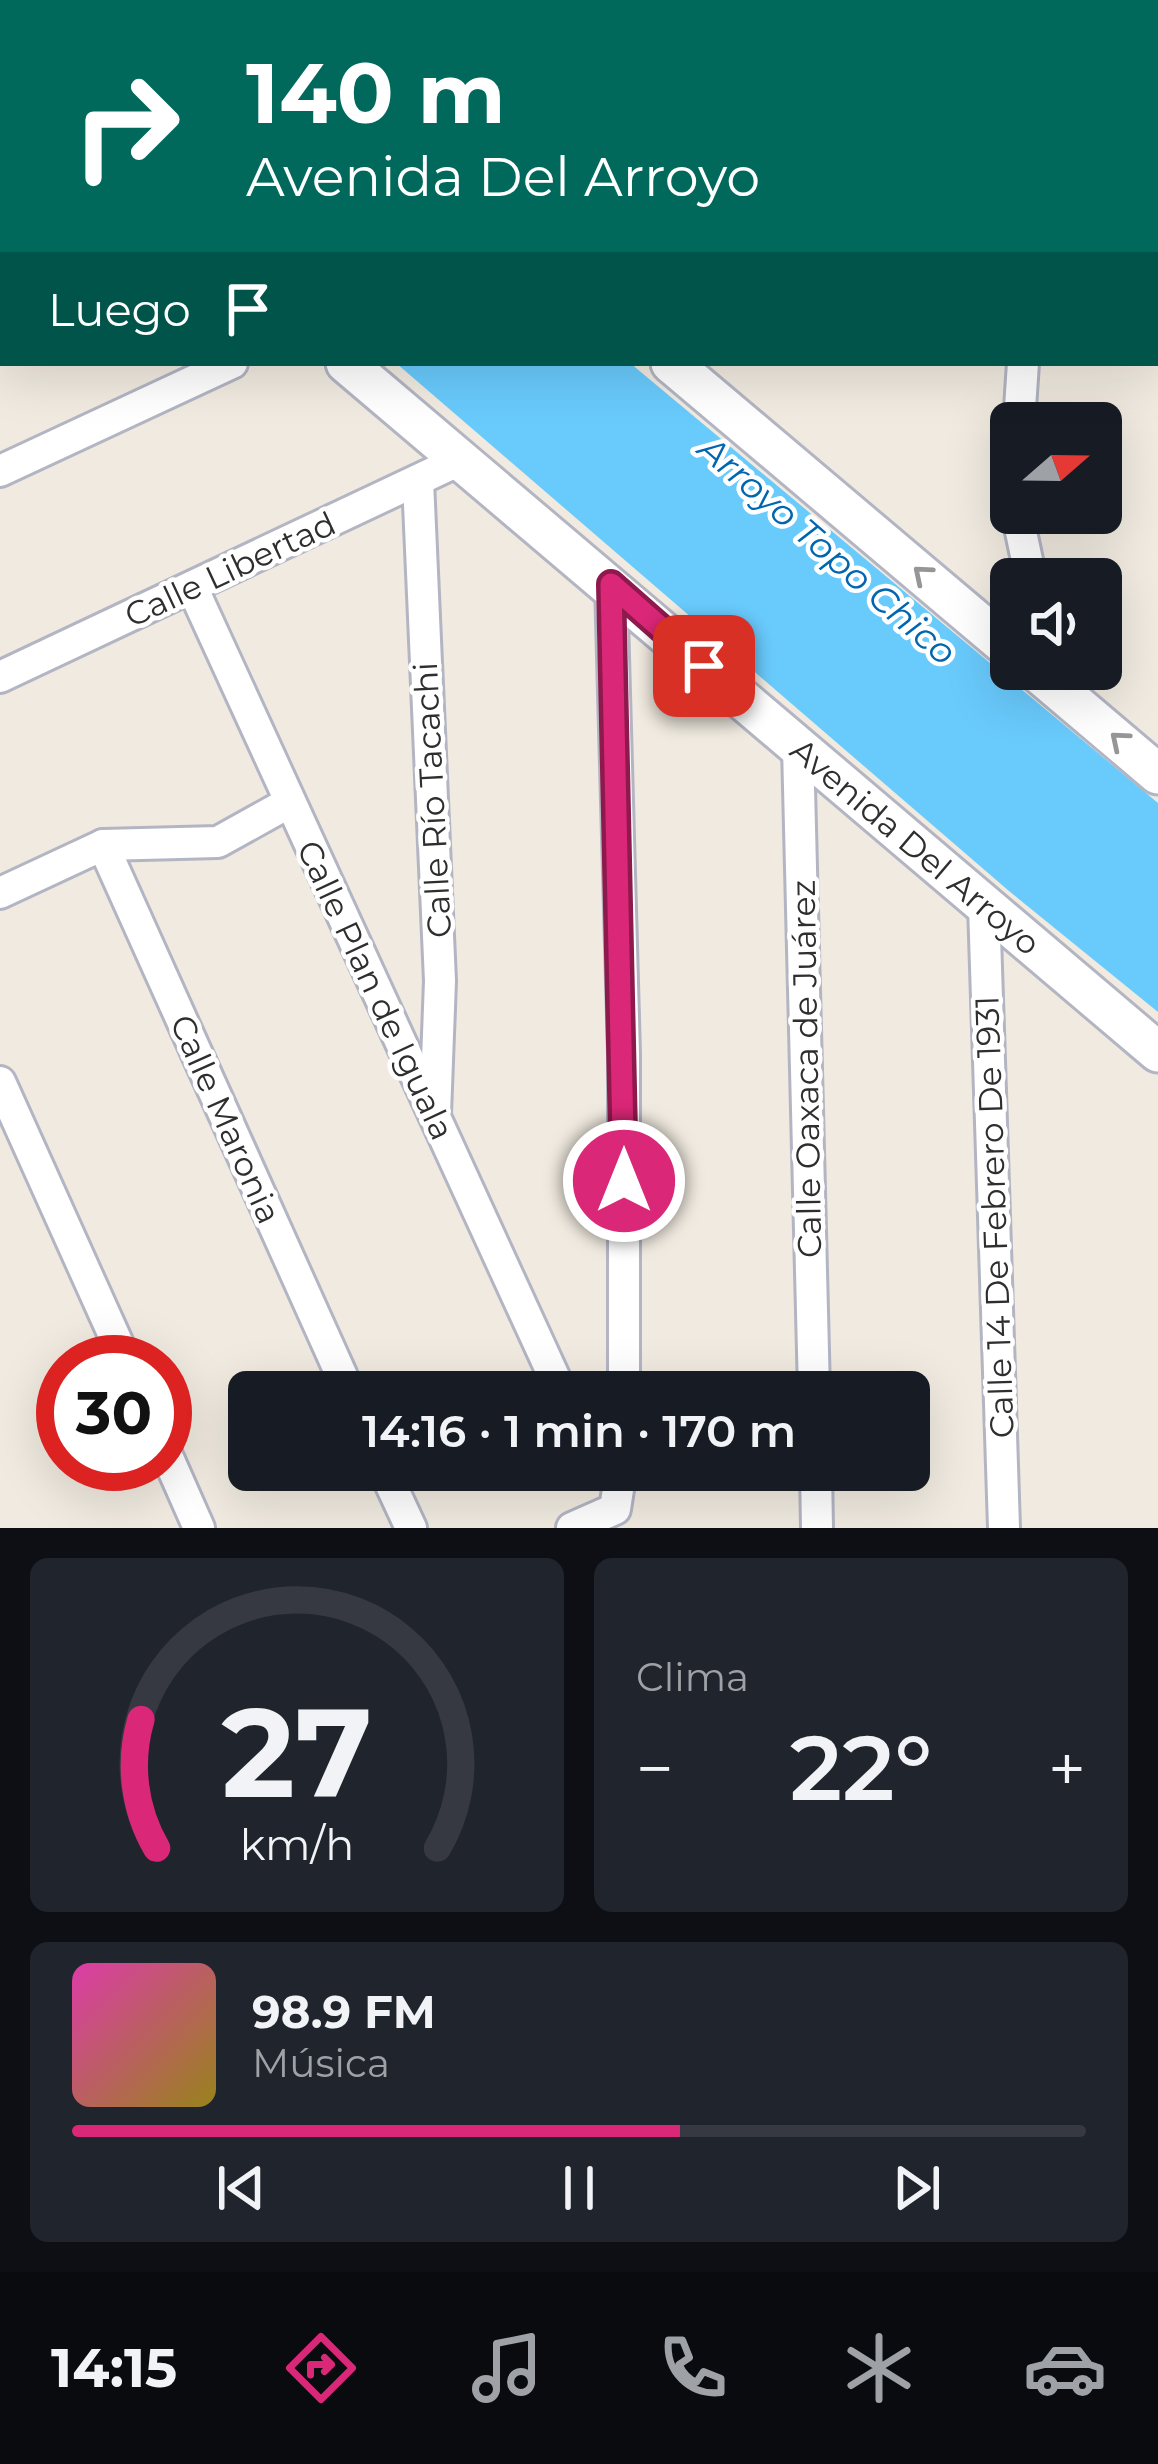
<!DOCTYPE html>
<html lang="es">
<head>
<meta charset="utf-8">
<style>
	:root { --surface:#171b24; --page:#20242c; --text:#f1f3f6; --muted:#9ea1a6; --line:#363941; --accent:#db2777 }
	body { margin:0; font-family:Montserrat,sans-serif; background:var(--page); color:var(--text); height:100vh; display:flex; flex-direction:column; font-size:45px; white-space:nowrap }
	* { box-sizing:border-box; margin:0 }
	p { font-size:39px; color:var(--muted) }
	.icon { flex:none; width:66px; height:66px; fill:none; stroke:currentColor; stroke-width:2; stroke-linecap:round; stroke-linejoin:round }
	.map { position:relative; height:1528px; overflow:hidden }
	.panel { display:flex; flex-direction:column; gap:30px; padding:30px; background:#0d0f14; flex:1 }
	.panel>* { flex:none }
	.guide { position:absolute; left:0px; top:0px; width:1158px; height:366px; box-shadow:0 12px 48px #0002; background:#00695c; color:#fff; overflow:hidden }
	.needle { width:78px; rotate:70deg }
	.fabs { position:absolute; left:990px; top:402px; display:grid; gap:24px }
	.fabs a { display:grid; place-items:center; width:132px; height:132px; border-radius:18px; background:var(--surface); box-shadow:0 12px 48px #0002; font-size:60px }
	.speed { position:absolute; left:36px; top:1335px; display:flex; gap:24px; font-size:60px; font-weight:700; text-align:center }
	.speed>* { display:grid; place-content:center; width:156px; height:156px; border-radius:50%; background:var(--surface); box-shadow:0 12px 48px #0002; line-height:1 }
	.speed .limit { border:18px solid #d22; background:#fff; color:#111 }
	.pin { position:absolute; display:grid; place-items:center; width:102px; height:102px; color:#fff; margin:-51px; border-radius:24px; box-shadow:0 6px 18px #0006 }
	.me { position:absolute; width:132px; margin:-66px; rotate:0deg; stroke-linejoin:round; filter:drop-shadow(0 0 9px #0008) }
	.turn { display:flex; align-items:center; gap:42px; height:252px; padding:0 48px; font-size:54px }
	.turn .icon { width:156px; height:156px; stroke-width:2.5 }
	.turn b { display:block; font-size:84px; line-height:102px }
	.then { display:flex; align-items:center; height:114px; padding:0 48px; background:#0003; gap:24px; font-size:45px }
	.big { font-size:90px; font-weight:600; line-height:1.1 }
	.panel .widget { flex:1; display:flex; flex-direction:column; justify-content:center; gap:18px; min-width:0; padding:0 42px; border-radius:18px; background:var(--page) }
	.panel .dial { align-items:center; gap:0 }
	.dial svg { height:312px; overflow:visible; fill:none; stroke:var(--line); stroke-width:7; stroke-linecap:round; text-anchor:middle }
	.dial text { fill:var(--text); stroke:none }
	.song { display:flex; align-items:center; gap:36px }
	.cover { width:144px; height:144px; border-radius:18px; background:linear-gradient(135deg,hsl(320 70% 55%),hsl(50 70% 35%)) }
	.played { height:12px; border-radius:6px; background:linear-gradient(90deg,var(--accent) 60%,var(--line) 60%) }
	.keys { display:flex; justify-content:space-around; direction:ltr }
	.heat { display:flex; justify-content:space-between; align-items:center; font-size:66px; direction:ltr }
	.panel .tiles { flex:1; display:grid; gap:30px; grid-template-columns:1fr 1fr }
	.widget:last-child { grid-column:span 2 }
	.trip { position:absolute; left:228px; top:1371px; width:702px; height:120px; border-radius:18px; background:var(--surface); box-shadow:0 12px 48px #0002; font-weight:600; line-height:120px; text-align:center }
	.menu { display:flex; height:192px; justify-content:space-around; align-items:center; background:#090b0e; color:var(--muted) }
	.menu .icon { width:84px; height:84px }
	.menu .on { color:var(--accent) }
	.menu b { font-size:54px; color:var(--text) }
	.map>svg:first-child { display:block }
</style>
</head>
<body>
<div class="map">
<svg width="1158" height="1528" viewBox="0 0 1158 1528">
	<rect width="100%" height="100%" fill="#f0eae0"/>
	<path fill="#69cafc" d="M396,363h234l528,440v209l-149,-121z"/>
	<g fill="none" stroke-linecap="round" stroke-linejoin="round">
		<defs>
			<g id="minor">
				<path d="M1047,0l1,3"/>
				<path d="M604,3l8,-3"/>
				<path d="M1129,3l24,-3"/>
				<path d="M0,248l3,-1"/>
				<path d="M1019,423l4,-60"/>
				<path d="M0,471l232,-108"/>
				<path d="M418,481l22,500 -5,133"/>
				<path d="M1017,513l14,66"/>
				<path d="M611,584l13,470v338"/>
				<path d="M192,587l369,805"/>
				<path d="M0,677l460,-217"/>
				<path d="M798,747l16,645"/>
				<path d="M103,845l246,547"/>
				<path d="M0,893l103,-48 115,-3 72,-40"/>
				<path d="M984,905l20,623"/>
				<path d="M0,1082l126,280"/>
				<path d="M165,1451l34,77"/>
				<path d="M384,1470l27,58"/>
				<path d="M816,1470l1,58"/>
				<path d="M572,1528l43,-19 6,-39"/>
			</g>
			<g id="tertiary">
				<path d="M244,0l4,3"/>
				<path d="M0,62l3,3"/>
				<path id="s1" d="M346,363l812,689"/>
				<path d="M671,363l340,287"/>
				<path d="M1034,669l124,105"/>
			</g>
		</defs>
		<use href="#minor" stroke="#b3b5c3" stroke-width="36"/>
		<use href="#tertiary" stroke="#b3b5c3" stroke-width="45"/>
		<use href="#minor" stroke="#fff" stroke-width="30"/>
		<use href="#tertiary" stroke="#fff" stroke-width="39"/>
	</g>
	<defs><path id="oneway-chevron" d="M-2-3.5L2.5 0L-2 3.5" fill="none" stroke-width="1.6" stroke-linecap="round" stroke-linejoin="round" transform="scale(3)"/></defs>
	<g stroke="#969696">
		<use href="#oneway-chevron" transform="translate(922 574) rotate(-140)"/>
		<use href="#oneway-chevron" transform="translate(1119 740) rotate(-140)"/>
	</g>
	<g fill="none" stroke-linecap="round" stroke-linejoin="round">
		<defs>
			<path id="route" d="M624,1181l-13,-597 93,82"/>
		</defs>
		<use href="#route" stroke="#8e194d" stroke-width="30"/>
		<use href="#route" stroke="#db2777" stroke-width="21"/>
	</g>
	<g text-anchor="middle" dominant-baseline="central" stroke-width="9" stroke-linejoin="round" paint-order="stroke">
		<g font-size="33" fill="#2e2e2e" stroke="#fff">
			<text transform="translate(230 569) rotate(-25)">Calle Libertad</text>
			<text transform="translate(432 800) rotate(-93)">Calle Río Tacachi</text>
			<text stroke="none"><textPath href="#s1" startOffset="747">Avenida Del Arroyo</textPath></text>
			<text transform="translate(376 990) rotate(65)">Calle Plan de Iguala</text>
			<text transform="translate(806 1069) rotate(-91)">Calle Oaxaca de Juárez</text>
			<text transform="translate(226 1119) rotate(66)">Calle Maronia</text>
			<text transform="translate(994 1217) rotate(-92)">Calle 14 De Febrero De 1931</text>
		</g>
		<g font-size="36" font-style="italic" fill="#0066b0" stroke="#fff">
			<text transform="translate(828 550) rotate(41)">Arroyo Topo Chico</text>
		</g>
	</g>
</svg>
<div class="fabs">
<a><svg class="needle" viewBox="-14 -14 28 28"><path d="M0-13l5 13h-10z" fill="#e53935"/><path d="M0 13l5-13h-10z" fill="#9ea1a6"/></svg></a>
<a><svg class="icon" aria-label="sound" viewBox="0 0 24 24"><path d="M4 9h4l5-4v14l-5-4H4zM17 9q2 3 0 6"/></svg></a>
</div>
<div class="speed"><div class="limit">30</div></div>
<div class="pin" style="left:704px;top:666px;background:#d93025"><svg class="icon" aria-label="arrive" viewBox="0 0 24 24"><path d="M6 21V4h12l-3 4 3 4H6"/></svg></div>
<svg class="me" style="left:624px;top:1181px" viewBox="-20 -20 40 40"><circle r="17" fill="#db2777" stroke="#fff" stroke-width="3"/><path d="M0-11L8 9 0 5-8 9z" fill="#fff"/></svg>
<div class="trip">14:16 · 1 min · 170 m</div>
<div class="guide">
<div class="turn"><svg class="icon" aria-label="right" viewBox="0 0 24 24"><path d="M7 20v-9h11M14 6l5 5-5 5"/></svg><div><b>140 m</b>Avenida Del Arroyo</div></div>
<div class="then">Luego<svg class="icon" aria-label="arrive" viewBox="0 0 24 24"><path d="M6 21V4h12l-3 4 3 4H6"/></svg></div>
</div>
</div>
<section class="panel">
<div class="tiles">
<div class="widget dial"><svg viewBox="0 0 100 80">
<path d="M14 69A42 42 0 1 1 86 69"/>
<path d="M14 69A42 42 0 0 1 10 36" stroke="#db2777"/>
<text x="50" y="56" font-size="32" font-weight="700">27</text>
<text x="50" y="72" font-size="11">km/h</text>
</svg></div>
<div class="widget"><p>Clima</p>
<div class="heat"><a>−</a><b class="big">22°</b><a>+</a></div>
</div>
<div class="widget">
<div class="song"><i class="cover"></i><div><b>98.9 FM</b><p>Música</p></div></div>
<div class="played"></div>
<div class="keys"><svg class="icon" aria-label="previous" viewBox="0 0 24 24"><path d="M18 5L8 12l10 7zM5 5v14"/></svg><svg class="icon" aria-label="pause" viewBox="0 0 24 24"><path d="M8 5v14M16 5v14"/></svg><svg class="icon" aria-label="next" viewBox="0 0 24 24"><path d="M6 5l10 7-10 7zM19 5v14"/></svg></div>
</div>
</div>
</section>
<nav class="menu">
<b>14:15</b>
<svg class="icon on" aria-label="directions" viewBox="0 0 24 24"><path d="M12 3l9 9-9 9-9-9zM9 14v-3h6M13 9l2 2-2 2"/></svg>
<svg class="icon" aria-label="music" viewBox="0 0 24 24"><path d="M9 18V5l10-2v13"/><circle cx="6" cy="18" r="3"/><circle cx="16" cy="16" r="3"/></svg>
<svg class="icon" aria-label="phone" viewBox="0 0 24 24"><path d="M5 4h4l2 5-3 2q2 4 5 5l2-3 5 2v4C11 20 4 13 5 4z"/></svg>
<svg class="icon" aria-label="climate" viewBox="0 0 24 24"><path d="M12 3v18M4 7l16 10M4 17L20 7"/></svg>
<svg class="icon" aria-label="car" viewBox="0 0 24 24"><path d="M5 17H2v-5l4-1 3-4h7l3 4 3 1v5h-3M9 17h6M6 11h13"/><circle cx="7" cy="17" r="2"/><circle cx="17" cy="17" r="2"/></svg>
</nav>
</body>
</html>
